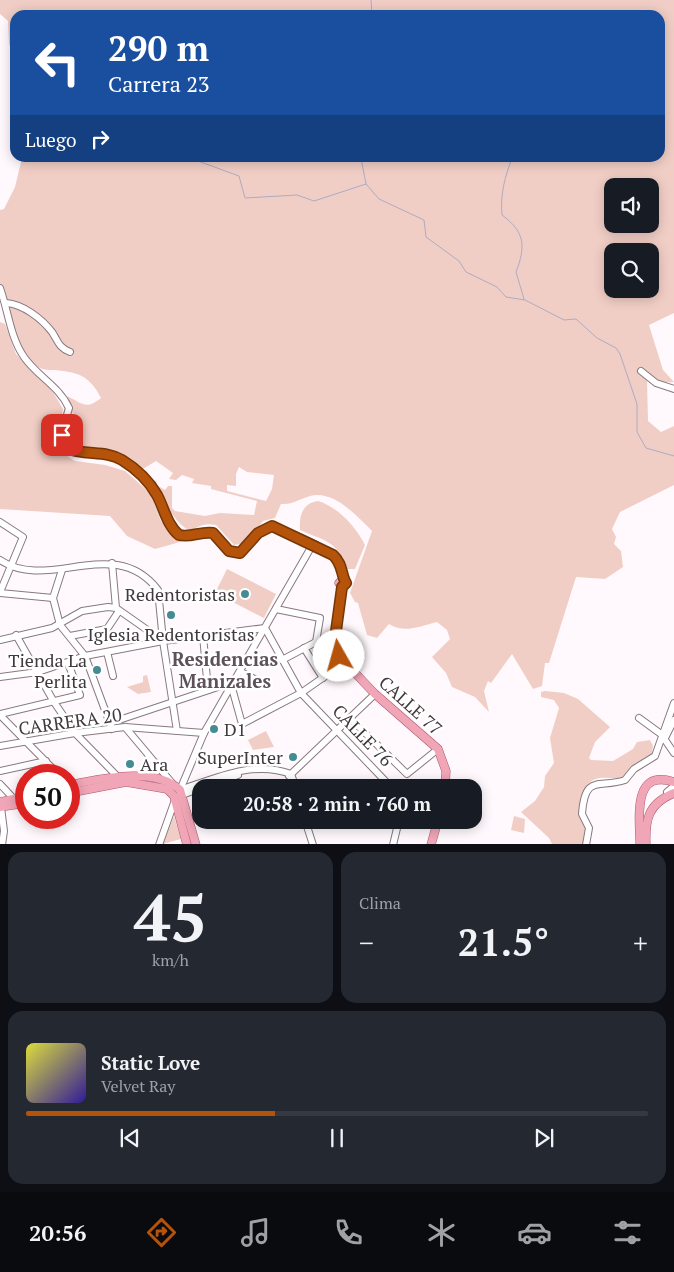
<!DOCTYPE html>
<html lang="es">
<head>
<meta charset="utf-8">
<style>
	:root { --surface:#171b24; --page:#242831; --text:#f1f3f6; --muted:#9ea1a6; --line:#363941; --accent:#b45309 }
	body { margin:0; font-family:"PT Serif",serif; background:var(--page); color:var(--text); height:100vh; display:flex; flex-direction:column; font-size:19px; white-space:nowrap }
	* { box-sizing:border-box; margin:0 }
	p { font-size:16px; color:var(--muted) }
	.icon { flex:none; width:28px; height:28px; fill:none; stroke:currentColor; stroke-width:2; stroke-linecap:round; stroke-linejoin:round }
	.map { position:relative; height:844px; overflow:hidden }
	.details { display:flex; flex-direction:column; gap:8px; padding:8px; background:#0d0f14; flex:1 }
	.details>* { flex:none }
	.top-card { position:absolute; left:10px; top:10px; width:655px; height:152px; border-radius:15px; box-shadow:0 2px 12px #0003; background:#1a4fa0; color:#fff; overflow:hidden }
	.tools { position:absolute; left:604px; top:178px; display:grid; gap:10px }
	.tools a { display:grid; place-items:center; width:55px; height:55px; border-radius:10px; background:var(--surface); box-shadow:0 2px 12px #0003; font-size:25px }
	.speed { position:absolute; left:15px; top:764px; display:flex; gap:10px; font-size:25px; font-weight:700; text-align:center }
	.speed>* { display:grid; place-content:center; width:65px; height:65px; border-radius:50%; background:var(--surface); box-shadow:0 2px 12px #0003; line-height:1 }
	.speed .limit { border:8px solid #d22; background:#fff; color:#111 }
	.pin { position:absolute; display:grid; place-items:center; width:42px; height:42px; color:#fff; margin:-21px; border-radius:10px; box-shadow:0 2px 8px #0006 }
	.me { position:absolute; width:55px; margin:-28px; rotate:353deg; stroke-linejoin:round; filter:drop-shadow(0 0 4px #0008) }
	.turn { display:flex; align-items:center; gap:18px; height:105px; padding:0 15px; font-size:22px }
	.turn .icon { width:65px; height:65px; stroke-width:2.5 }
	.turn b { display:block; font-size:35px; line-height:42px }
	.then { display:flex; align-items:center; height:48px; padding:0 15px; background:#0003; gap:10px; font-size:19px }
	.big { font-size:38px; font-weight:600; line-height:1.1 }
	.details .widget { flex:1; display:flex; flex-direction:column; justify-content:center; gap:8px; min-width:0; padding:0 18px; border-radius:15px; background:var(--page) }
	.details .dial { align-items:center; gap:0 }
	.dial b { font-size:65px; line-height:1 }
	.song { display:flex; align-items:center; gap:15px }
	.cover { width:60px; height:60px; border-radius:8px; background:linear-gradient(135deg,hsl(60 70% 55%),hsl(250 70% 35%)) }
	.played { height:5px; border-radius:2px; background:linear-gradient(90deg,var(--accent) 40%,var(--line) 40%) }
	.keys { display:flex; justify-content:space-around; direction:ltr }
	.heat { display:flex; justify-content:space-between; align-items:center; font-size:28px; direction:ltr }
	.details .tiles { flex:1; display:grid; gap:8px; grid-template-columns:1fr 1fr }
	.widget:last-child { grid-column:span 2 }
	.trip { position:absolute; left:192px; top:779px; width:290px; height:50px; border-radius:15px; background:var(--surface); box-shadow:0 2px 12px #0003; font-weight:600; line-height:50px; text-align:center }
	.tab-bar { display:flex; height:80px; justify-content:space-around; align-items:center; background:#090b0e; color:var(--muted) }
	.tab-bar .icon { width:35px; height:35px }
	.tab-bar .current { color:var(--accent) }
	.tab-bar b { font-size:22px; color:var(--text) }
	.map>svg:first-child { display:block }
</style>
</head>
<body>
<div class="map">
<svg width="674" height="845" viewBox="0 0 674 845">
	<rect width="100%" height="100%" fill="#fff8fc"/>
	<g fill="#f1cec5" fill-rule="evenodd">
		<path d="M0,0h674v313l-25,12 14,45 11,12c-14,2 -22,-6 -32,-14l-5,4 10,8 1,41 13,11 13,-6v59l-54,27 -8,17 4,8 -2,7 7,7 2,16 -18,12 -29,-2 -27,86h-4l-3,23 -9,3 -21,-35 -21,29 -3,-2 -4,10 5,21 -14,-15 -23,-10 -6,-14 -14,-16 18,-18 -3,-9 -10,-8c-17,4 -32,12 -48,2l-12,14 -10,-3 -9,-32 -3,-1 -5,-9 22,-62c-15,-15 -38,-41 -62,-35 -11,3 -17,9 -29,8l-6,14 -12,3 -17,22 -12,2 -18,-20c-26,-5 -20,20 -44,-11l-4,1 -15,-31 5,-5 -3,5 10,6 3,-4h4v22l3,3 30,5 15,-3 34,2 3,-14 -46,-12v-3l-19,-3 2,-4 -12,-4 -6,5 -7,-1 4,-6 -17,-12 -15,9c-8,-7 -16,-13 -27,-16 -15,-6 -43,3 -49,-18l8,-22 -6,-18c16,8 19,14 34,2 -11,-22 -23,-26 -46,-28 -4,0 -11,0 -15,-2 -19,-9 -39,-65 -40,-85 0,-24 0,-49 0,-73l4,-1 11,-22 7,-29h638v-143h-645v41l-6,-12 -1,-23 -8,-7zM612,186h38v38h-38zM612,251h38v38h-38zM239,467l8,5 27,3 -2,14 -6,12 -39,-10v-6l9,1v-12z"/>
		<path d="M0,322l5,2 11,30 37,38 10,17 -6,29 2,13 16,10 30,4 20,6 25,22 11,28 15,16 11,3 -32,9 -28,-13 -17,-20 -110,-7z"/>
		<path d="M318,501c20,6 38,26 47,44l-10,24h-10c-5,-28 -23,-29 -45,-39 -1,-15 3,-27 18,-29z"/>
		<path d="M227,569l49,25 -12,24 -49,-25z"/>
		<path d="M147,675l4,17 -13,2 -11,-7 16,-5v-6z"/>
		<path d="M545,691l19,2 14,6 32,28 -15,15 -6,16 2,2 22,1 20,-12 4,-7 13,-2 3,6 -2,11 -16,7 -11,13c-10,3 -22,-2 -31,3 -10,5 -16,30 -12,40 1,3 4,7 6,10l-4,14h-31l-3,-6 -28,-26 14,-11 9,-14 1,-11 9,-13 -4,-25 9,-30 -5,-8 -13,-3v-5z"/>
		<path d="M266,731l8,16 -21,3 -5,-10z"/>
		<path d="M174,816l7,23 -18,5z"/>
		<path d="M514,816l11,3 -1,14 -13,-3z"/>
	</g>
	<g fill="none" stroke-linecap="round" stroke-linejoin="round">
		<g stroke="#adabc3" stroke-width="1">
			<path d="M371,0l1,15"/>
			<path d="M190,158l49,18 6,22 52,-3 17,6 52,-17"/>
			<path d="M361,158l5,26 13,15 45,21 2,17 33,24 7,11 31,15 9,10 19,3 39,20 12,-1 21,19 19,10 4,6 17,50v28l9,16 28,8"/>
			<path d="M512,158c-7,19 -12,36 -10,57 23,17 24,31 14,57l8,27"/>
		</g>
		<defs>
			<g id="minor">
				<path d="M0,288c8,22 10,49 24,69 13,19 35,29 45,51l-8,27 5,12c19,10 40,3 56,13 13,8 27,21 35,35 7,13 10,30 22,40 12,3 22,-4 34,-2l16,18 11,2c15,-8 17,-31 38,-25 20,9 70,24 64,51"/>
				<path d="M6,303c17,1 36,16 46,29 6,9 7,16 18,20"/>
				<path d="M641,371l15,12 18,6"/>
				<path d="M0,522l23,15 -23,55"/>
				<path d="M0,560c49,33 114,-27 158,30l5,51 14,90"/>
				<path d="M112,563l4,45"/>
				<path d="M62,570l-9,28 7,27 25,31 27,73"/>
				<path d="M0,593l53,5"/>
				<path d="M276,609l44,9 -4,24 -34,18"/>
				<path d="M16,635l38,67 21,31 41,42"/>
				<path d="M70,636l37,-7 12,-18"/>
				<path d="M203,636l5,54"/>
				<path d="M0,640l52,-12 30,-17 26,-4 8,1 47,33"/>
				<path d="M304,648l19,30"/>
				<path d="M107,652l6,24"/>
				<path d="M241,672l19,10"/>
				<path d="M0,677l38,-5 47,-16 78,-15 102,-13 36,65 91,95"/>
				<path d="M232,688l10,36 59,-31 43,-30"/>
				<path d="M0,714l80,-19 -12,-32"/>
				<path d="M0,715l59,60"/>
				<path d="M639,718l22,16 13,19"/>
				<path d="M351,719l56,55 31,-25"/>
				<path d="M110,723l126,-42"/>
				<path d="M125,727l47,56"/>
				<path d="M665,738l9,-18"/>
				<path d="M0,746l75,-13 50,-6 79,6"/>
				<path d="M0,771l46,-10"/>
				<path d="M289,776l86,-82"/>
				<path d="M0,784l14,15"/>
				<path d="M204,788l34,-13"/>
				<path d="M180,790l24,-57 109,-189"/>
				<path d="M180,790c36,-12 73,-30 111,-16l5,14"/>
				<path d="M667,792l7,-6"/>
				<path d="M182,795l19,-7"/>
				<path d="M1,807l3,24 -2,14"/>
				<path d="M305,820l8,25"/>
				<path d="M159,845l16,-45"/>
				<path d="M393,845l6,-25"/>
				<path d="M586,845l3,-17 -7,-14c3,-41 17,-25 43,-34l9,-11 21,-13 19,-53"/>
			</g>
			<g id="major">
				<path d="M342,587l4,-3 -3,-5 -4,4 3,4 -6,44 3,25 36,38 63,55 8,22 -1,17"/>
				<path d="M69,785c29,-6 86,-19 111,5l16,55"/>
				<path d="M69,793l57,-11 41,7 7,7 13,49"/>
				<path d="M0,802l26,-6"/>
				<path d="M0,807l26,-4"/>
				<path d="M431,845l7,-25"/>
				<path d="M640,845c0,-25 -9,-77 34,-63"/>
				<path d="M646,845c-1,-26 2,-41 28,-52"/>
			</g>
		</defs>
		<use href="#minor" stroke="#887982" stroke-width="8"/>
		<use href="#major" stroke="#ac5a6d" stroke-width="9"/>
		<use href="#minor" stroke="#fff" stroke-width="6"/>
		<use href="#major" stroke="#f0a6b7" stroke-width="8"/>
	</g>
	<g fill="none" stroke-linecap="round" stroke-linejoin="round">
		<defs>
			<path id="route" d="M62,435l4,13c19,8 40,2 56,12 13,8 27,21 35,35 7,13 10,30 22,40 12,3 22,-4 34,-2l16,18 11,2 18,-20 14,-7 61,29c10,9 8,20 13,28l-4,4 -6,44 3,25"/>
		</defs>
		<use href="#route" stroke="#753606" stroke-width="12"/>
		<use href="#route" stroke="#b45309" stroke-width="9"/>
	</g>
	<g fill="#458c92" stroke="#fff" stroke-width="2">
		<circle cx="245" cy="594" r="5"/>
		<circle cx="171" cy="615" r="5"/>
		<circle cx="97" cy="670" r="5"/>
		<circle cx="214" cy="729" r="5"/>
		<circle cx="293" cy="757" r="5"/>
		<circle cx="130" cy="764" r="5"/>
	</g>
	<g text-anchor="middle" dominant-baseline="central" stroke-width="5" stroke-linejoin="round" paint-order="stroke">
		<g font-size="18" fill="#40393d" stroke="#fff" text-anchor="end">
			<text x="235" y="594">Redentoristas</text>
			<text x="171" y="634" text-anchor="middle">Iglesia Redentoristas</text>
			<text x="87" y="660">Tienda La<tspan x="87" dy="21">Perlita</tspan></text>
			<text x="224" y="729" text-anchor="start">D1</text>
			<text x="283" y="757">SuperInter</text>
			<text x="140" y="764" text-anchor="start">Ara</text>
		</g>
		<g font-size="18" fill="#40393d" stroke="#fff">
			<text transform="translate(411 705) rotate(42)">CALLE 77</text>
			<text transform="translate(70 721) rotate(-8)">CARRERA 20</text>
			<text transform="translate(363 735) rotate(46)">CALLE 76</text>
		</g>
		<g font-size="19" font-weight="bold" fill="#5e5159" stroke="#fff">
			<text x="225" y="658">Residencias<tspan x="225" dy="22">Manizales</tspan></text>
		</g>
	</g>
</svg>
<div class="tools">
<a><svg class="icon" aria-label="sound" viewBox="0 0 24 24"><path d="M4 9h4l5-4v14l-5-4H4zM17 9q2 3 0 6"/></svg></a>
<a><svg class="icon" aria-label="search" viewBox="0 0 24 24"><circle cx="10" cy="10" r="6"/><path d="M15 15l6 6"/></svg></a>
</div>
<div class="speed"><div class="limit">50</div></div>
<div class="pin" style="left:62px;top:435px;background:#d93025"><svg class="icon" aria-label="arrive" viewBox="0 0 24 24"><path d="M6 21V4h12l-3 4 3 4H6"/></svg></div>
<svg class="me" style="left:339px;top:656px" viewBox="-20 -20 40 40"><circle r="19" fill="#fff"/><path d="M0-13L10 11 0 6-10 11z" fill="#b45309"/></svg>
<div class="trip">20:58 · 2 min · 760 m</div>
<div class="top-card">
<div class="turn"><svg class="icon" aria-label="left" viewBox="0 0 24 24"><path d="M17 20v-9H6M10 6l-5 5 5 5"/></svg><div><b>290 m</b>Carrera 23</div></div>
<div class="then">Luego<svg class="icon" aria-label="right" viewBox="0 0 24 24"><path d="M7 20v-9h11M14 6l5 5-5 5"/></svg></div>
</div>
</div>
<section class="details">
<div class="tiles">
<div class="widget dial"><b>45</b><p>km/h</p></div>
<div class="widget"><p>Clima</p>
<div class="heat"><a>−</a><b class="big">21.5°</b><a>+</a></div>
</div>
<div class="widget">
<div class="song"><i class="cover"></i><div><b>Static Love</b><p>Velvet Ray</p></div></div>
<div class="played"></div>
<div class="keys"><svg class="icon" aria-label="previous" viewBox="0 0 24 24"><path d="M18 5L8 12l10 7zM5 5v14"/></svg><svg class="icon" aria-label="pause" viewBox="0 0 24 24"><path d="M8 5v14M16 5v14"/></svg><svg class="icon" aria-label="next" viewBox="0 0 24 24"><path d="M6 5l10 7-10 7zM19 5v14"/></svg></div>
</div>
</div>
</section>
<nav class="tab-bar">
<b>20:56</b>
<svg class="icon current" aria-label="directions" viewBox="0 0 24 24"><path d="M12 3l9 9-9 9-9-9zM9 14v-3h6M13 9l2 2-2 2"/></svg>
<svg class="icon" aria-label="music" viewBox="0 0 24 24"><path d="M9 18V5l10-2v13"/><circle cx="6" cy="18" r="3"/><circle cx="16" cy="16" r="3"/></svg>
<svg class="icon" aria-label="phone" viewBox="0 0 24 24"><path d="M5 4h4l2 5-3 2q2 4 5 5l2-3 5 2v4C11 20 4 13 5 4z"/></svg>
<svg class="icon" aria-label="climate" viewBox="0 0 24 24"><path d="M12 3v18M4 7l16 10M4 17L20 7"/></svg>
<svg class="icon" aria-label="car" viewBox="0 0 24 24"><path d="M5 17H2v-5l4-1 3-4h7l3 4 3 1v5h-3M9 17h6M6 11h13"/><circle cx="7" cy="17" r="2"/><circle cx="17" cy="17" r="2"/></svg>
<svg class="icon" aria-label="filters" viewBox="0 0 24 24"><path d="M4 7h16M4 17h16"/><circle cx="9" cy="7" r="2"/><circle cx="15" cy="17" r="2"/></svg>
</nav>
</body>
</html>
